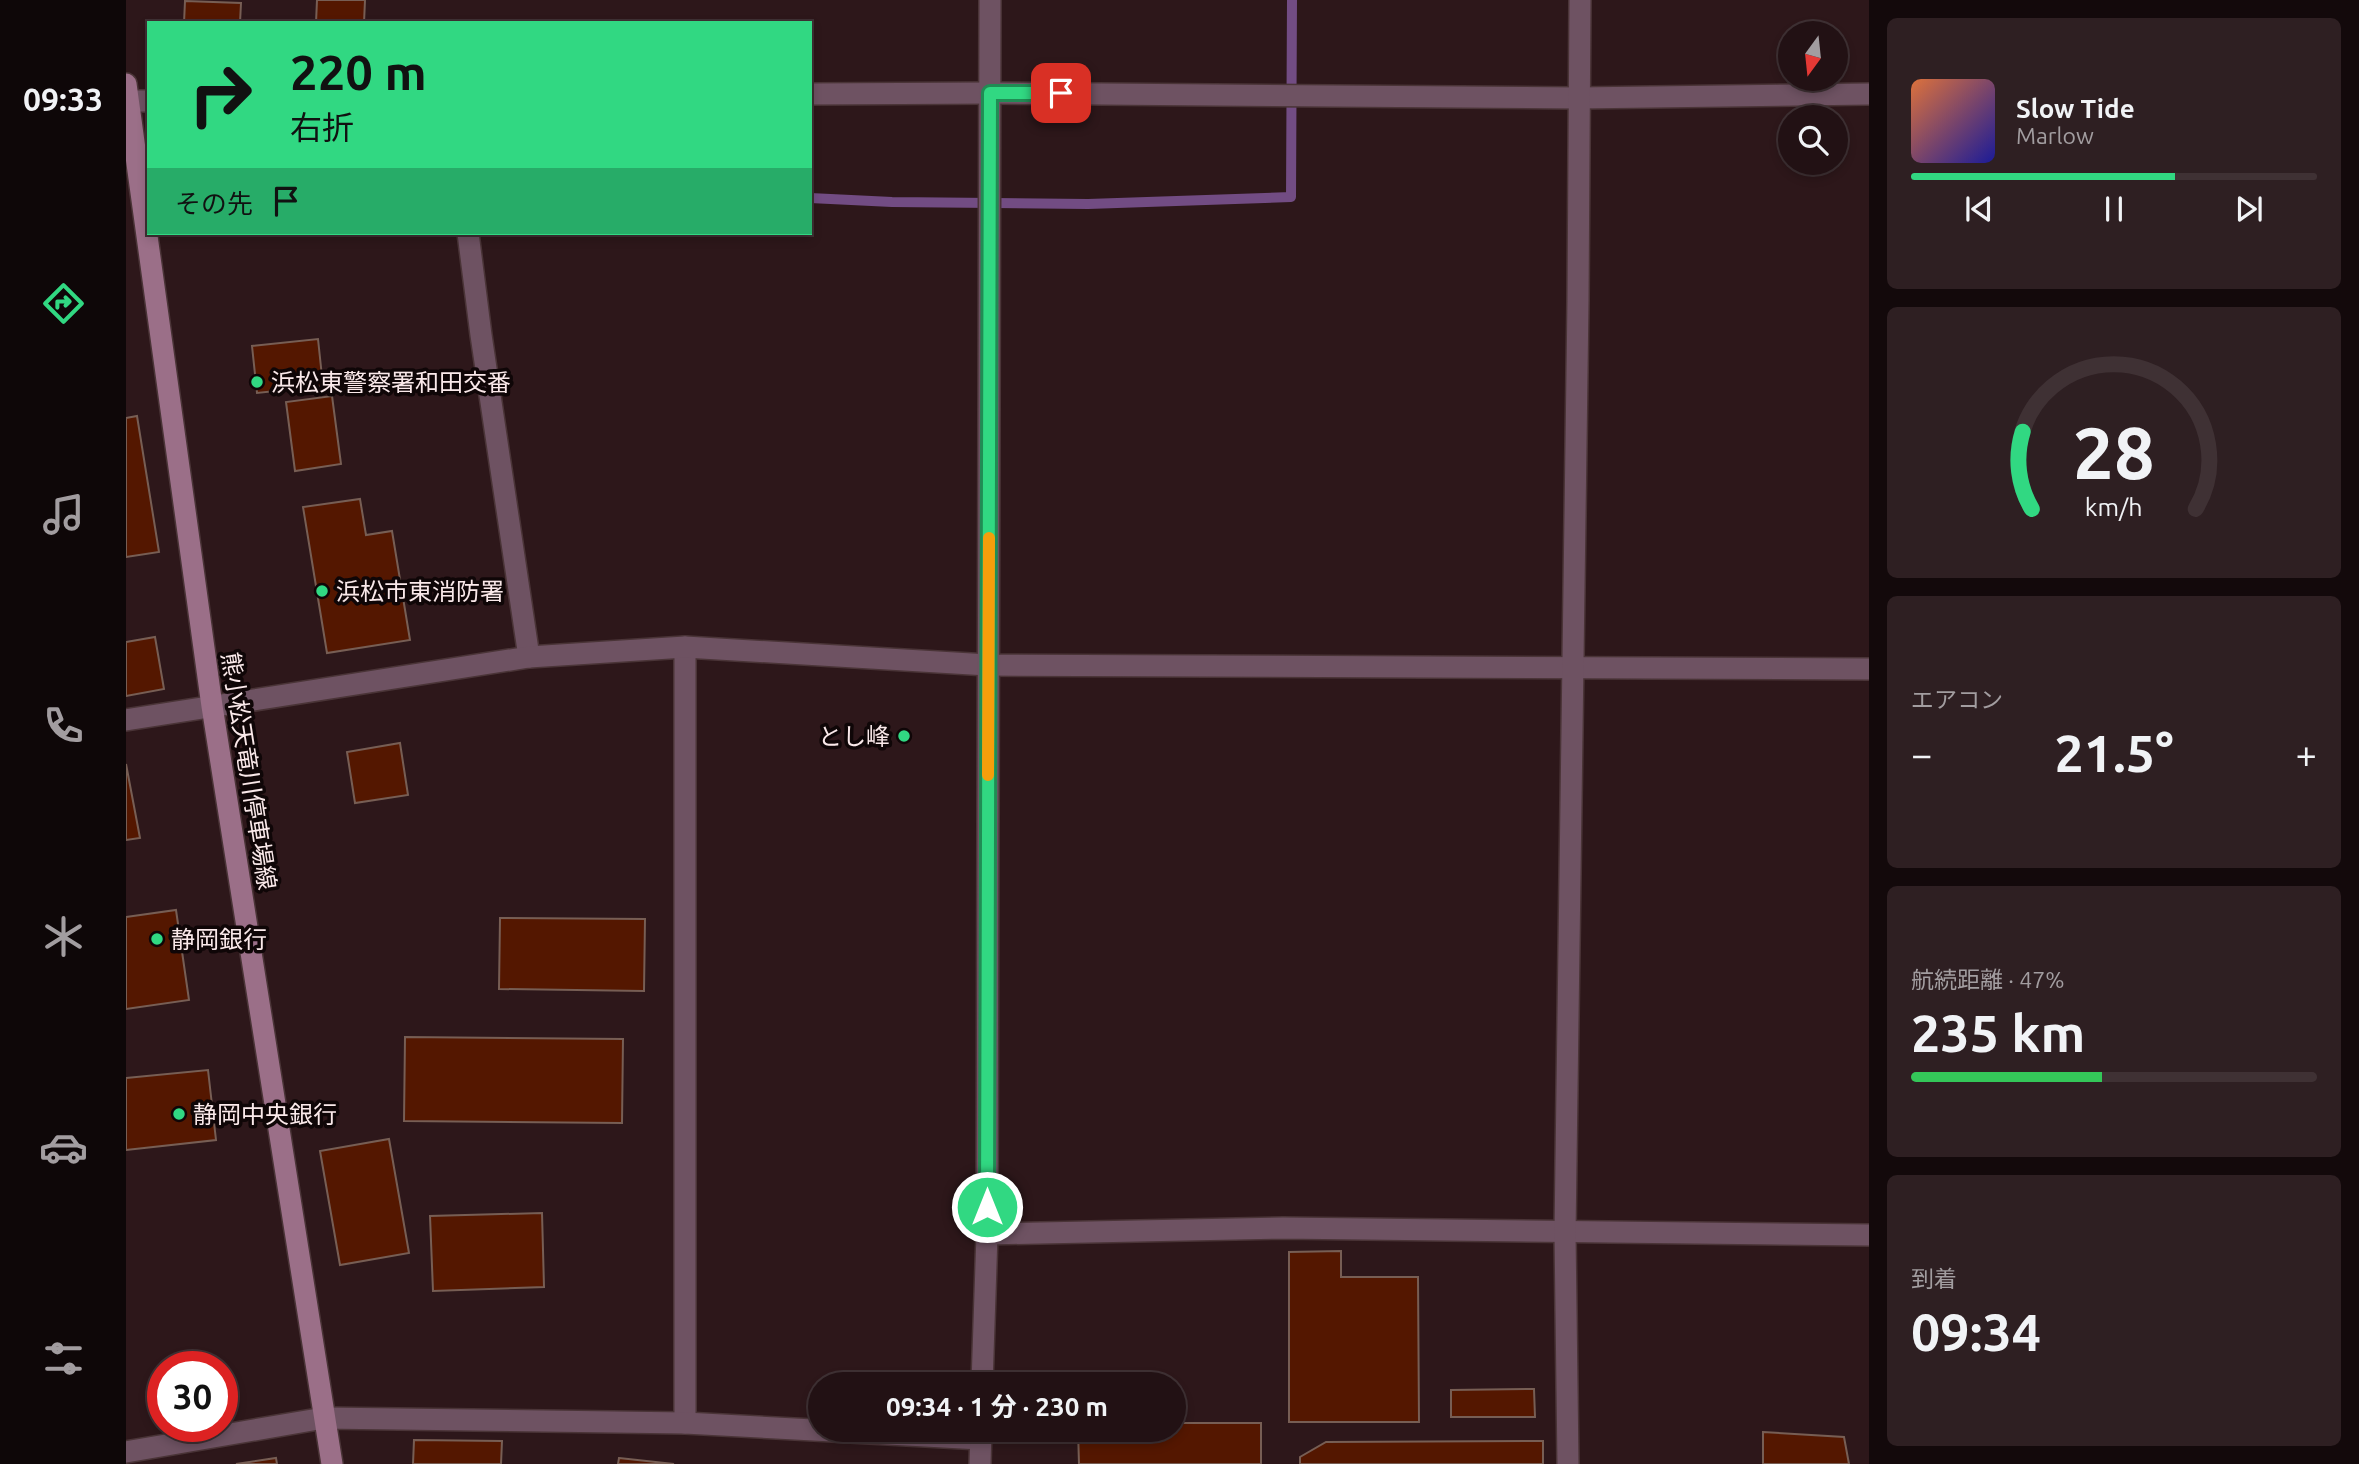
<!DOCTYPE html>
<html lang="ja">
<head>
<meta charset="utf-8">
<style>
	:root { --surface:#221114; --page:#2e1f22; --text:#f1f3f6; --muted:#a29da0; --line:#3f3134; --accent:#31d882 }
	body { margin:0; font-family:Ubuntu,"Noto Sans JP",sans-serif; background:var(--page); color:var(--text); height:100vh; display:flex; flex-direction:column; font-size:26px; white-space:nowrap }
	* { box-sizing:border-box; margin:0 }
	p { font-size:23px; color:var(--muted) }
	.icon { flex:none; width:38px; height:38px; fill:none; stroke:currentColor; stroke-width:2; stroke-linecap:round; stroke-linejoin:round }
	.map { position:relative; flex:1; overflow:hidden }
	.details { display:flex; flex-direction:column; gap:18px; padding:18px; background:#13090b; width:490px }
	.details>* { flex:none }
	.banner { position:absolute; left:21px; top:21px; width:665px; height:214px; border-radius:0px; box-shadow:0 4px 10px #0003,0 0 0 2px var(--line); background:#31d882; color:#111; overflow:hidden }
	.needle { width:46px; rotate:195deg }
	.fabs { position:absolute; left:1652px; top:21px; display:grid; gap:14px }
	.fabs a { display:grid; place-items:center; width:70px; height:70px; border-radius:50%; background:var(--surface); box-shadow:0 4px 10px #0003,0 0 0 2px var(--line); font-size:35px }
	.speed { position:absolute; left:21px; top:1351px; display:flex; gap:14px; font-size:35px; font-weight:700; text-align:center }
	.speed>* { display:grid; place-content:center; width:91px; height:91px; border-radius:50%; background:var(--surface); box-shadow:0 4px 10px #0003,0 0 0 2px var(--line); line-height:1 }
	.speed .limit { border:10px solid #d22; background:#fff; color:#111 }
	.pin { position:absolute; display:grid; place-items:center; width:60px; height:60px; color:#fff; margin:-30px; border-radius:14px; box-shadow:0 4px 10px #0006 }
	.me { position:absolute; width:77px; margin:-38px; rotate:0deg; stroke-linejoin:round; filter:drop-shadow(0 0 5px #0008) }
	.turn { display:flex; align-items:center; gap:24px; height:147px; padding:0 28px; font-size:32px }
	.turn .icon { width:91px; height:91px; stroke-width:2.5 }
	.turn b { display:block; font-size:49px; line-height:60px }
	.then { display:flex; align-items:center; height:66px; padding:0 28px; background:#0003; gap:14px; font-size:26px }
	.big { font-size:52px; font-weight:700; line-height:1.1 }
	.details .card { flex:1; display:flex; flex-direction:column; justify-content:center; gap:10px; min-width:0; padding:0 24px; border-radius:10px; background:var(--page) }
	.details .dial { align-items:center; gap:0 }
	.dial svg { height:182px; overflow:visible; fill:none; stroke:var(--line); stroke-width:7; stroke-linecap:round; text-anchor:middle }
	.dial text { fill:var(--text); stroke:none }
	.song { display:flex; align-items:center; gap:21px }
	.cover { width:84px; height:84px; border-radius:10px; background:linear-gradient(135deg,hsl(20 70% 55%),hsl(240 70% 35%)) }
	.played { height:7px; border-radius:4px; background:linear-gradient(90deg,var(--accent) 65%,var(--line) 65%) }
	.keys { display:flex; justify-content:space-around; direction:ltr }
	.heat { display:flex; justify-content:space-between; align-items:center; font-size:38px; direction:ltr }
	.charge { height:10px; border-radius:5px; background:linear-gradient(90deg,#34c759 47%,var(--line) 0) }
	.trip { position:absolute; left:682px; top:1372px; width:378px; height:70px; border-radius:35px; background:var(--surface); box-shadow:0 4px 10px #0003,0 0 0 2px var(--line); font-weight:700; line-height:70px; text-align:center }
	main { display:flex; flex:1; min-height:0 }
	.dock { display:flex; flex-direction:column; width:126px; justify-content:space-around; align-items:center; background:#0e0708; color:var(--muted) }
	.dock .icon { width:49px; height:49px }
	.dock .current { color:var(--accent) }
	.dock b { font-size:32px; color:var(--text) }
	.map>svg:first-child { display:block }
</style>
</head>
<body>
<main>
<nav class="dock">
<b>09:33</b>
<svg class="icon current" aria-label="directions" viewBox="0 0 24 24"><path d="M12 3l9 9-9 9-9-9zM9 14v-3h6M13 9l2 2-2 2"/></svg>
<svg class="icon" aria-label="music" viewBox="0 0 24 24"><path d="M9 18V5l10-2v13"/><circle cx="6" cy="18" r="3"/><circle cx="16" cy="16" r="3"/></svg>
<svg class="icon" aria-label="phone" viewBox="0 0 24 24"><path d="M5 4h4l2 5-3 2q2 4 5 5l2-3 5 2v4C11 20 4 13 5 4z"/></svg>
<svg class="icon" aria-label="climate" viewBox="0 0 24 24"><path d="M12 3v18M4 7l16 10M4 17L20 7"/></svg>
<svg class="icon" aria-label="car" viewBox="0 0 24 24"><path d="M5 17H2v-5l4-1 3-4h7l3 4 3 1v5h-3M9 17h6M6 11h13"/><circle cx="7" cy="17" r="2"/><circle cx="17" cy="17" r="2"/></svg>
<svg class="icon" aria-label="filters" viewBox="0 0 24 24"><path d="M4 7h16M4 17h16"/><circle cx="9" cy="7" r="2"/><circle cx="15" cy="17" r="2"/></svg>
</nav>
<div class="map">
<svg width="1743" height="1464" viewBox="0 0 1743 1464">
	<rect width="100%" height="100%" fill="#2d171a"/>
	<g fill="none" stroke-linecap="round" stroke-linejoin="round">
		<path stroke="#724c83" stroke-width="10" d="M684,198l82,4 196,2 203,-7 1,-197"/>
	</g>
	<g fill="#541700" stroke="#775e54" stroke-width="2">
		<path d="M191,0h48l-1,23h-48z"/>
		<path d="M59,1l56,2 -1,20h-56z"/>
		<path d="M192,339l5,47 -66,7 -5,-47z"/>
		<path d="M206,396l9,68 -46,7 -9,-69z"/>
		<path d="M11,416l22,136 -33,5v-139z"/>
		<path d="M234,499l6,36 26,-4 18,109 -83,13 -24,-146z"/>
		<path d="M29,637l9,52 -38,7v-54z"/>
		<path d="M274,743l8,52 -53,8 -8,-51z"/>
		<path d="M0,764l14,74 -14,2z"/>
		<path d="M50,910l13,90 -63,9v-92z"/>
		<path d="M374,918l145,1 -1,72 -145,-2z"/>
		<path d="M279,1037l218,2 -1,84 -218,-2z"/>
		<path d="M82,1070l8,70 -90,10v-72z"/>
		<path d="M263,1139l20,114 -69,12 -20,-114z"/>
		<path d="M416,1213l2,74 -111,4 -3,-75z"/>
		<path d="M1215,1251v26h77l1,145h-130v-170z"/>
		<path d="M1408,1389l1,28h-84v-27z"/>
		<path d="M1048,1423h87v41h-182l-1,-34h96z"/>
		<path d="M1637,1432l81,5 5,27h-86z"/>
		<path d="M288,1440l88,1 -1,23h-88z"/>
		<path d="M1417,1441v23h-243v-7l26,-15z"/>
		<path d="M150,1458l1,6h-41z"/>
		<path d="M493,1458l55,6h-56z"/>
	</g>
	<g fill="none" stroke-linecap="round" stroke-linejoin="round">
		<defs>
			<g id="street">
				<path d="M684,94l181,-1 587,5 291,-4"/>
				<path d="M1,101h22"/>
				<path d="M342,233l13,102 48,322"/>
				<path d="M559,647v776"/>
				<path d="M0,720l403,-63 156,-10 303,18 881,4"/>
				<path d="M861,1234l296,-6 586,7"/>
				<path d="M856,1384l5,-150 3,-1234"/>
				<path d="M0,1452l198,-34 361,5 296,16"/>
				<path d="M854,1464l1,-34"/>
				<path d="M1442,1464l-3,-231 13,-932 2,-301"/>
			</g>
			<path id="secondary" d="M0,84l86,622 120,758"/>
		</defs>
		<use href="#street" stroke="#4a3437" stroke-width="24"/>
		<use href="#secondary" stroke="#4a3437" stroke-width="24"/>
		<use href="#street" stroke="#6e5262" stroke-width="21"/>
		<use href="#secondary" stroke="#9b6f88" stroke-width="21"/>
	</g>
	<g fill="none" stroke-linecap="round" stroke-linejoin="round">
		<defs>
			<path id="route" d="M861,1207l3,-1114h71"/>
		</defs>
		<use href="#route" stroke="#208c54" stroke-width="18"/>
		<use href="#route" stroke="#31d882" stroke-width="12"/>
		<path stroke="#f59e0b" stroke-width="12" d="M862,775l1,-237"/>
	</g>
	<g fill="#31d882" stroke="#0f0607" stroke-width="2.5">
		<circle cx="131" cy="382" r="7"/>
		<circle cx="196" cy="591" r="7"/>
		<circle cx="778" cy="736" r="7"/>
		<circle cx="31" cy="939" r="7"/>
		<circle cx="53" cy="1114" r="7"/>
	</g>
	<g text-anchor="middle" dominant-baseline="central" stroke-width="7" stroke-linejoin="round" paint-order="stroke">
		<g font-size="24" fill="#fae9ea" stroke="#0f0607" text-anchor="start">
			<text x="145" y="382">浜松東警察署和田交番</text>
			<text x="210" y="591">浜松市東消防署</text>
			<text x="764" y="736" text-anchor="end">とし峰</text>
			<text x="45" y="939">静岡銀行</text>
			<text x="67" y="1114">静岡中央銀行</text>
		</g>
		<g font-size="24" fill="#fae9ea" stroke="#0f0607">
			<text transform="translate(123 771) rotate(81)">熊小松天竜川停車場線</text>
		</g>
	</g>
</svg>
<div class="fabs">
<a><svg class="needle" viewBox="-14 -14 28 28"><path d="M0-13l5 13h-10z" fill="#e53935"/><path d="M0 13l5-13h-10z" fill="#a29da0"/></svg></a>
<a><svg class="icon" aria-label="search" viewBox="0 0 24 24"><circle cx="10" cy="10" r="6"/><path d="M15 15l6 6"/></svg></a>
</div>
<div class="speed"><div class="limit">30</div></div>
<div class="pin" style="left:935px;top:93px;background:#d93025"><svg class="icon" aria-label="arrive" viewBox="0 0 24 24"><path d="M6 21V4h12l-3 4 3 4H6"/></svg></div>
<svg class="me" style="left:861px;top:1207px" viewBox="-20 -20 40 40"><circle r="17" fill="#31d882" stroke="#fff" stroke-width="3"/><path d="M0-11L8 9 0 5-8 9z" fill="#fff"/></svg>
<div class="trip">09:34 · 1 分 · 230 m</div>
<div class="banner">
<div class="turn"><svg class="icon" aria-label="right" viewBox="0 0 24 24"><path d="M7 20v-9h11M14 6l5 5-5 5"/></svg><div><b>220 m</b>右折</div></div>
<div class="then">その先<svg class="icon" aria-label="arrive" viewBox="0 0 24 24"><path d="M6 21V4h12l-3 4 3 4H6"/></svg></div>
</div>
</div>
<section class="details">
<div class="card">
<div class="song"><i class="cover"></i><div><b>Slow Tide</b><p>Marlow</p></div></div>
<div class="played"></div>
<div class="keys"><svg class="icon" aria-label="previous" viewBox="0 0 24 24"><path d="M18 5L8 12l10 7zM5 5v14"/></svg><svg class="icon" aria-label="pause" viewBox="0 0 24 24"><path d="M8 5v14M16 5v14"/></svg><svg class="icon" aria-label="next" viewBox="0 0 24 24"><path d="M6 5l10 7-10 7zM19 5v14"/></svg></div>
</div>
<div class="card dial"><svg viewBox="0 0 100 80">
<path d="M14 69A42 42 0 1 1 86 69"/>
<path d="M14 69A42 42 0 0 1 10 35" stroke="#31d882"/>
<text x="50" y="56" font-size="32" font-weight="700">28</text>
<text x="50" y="72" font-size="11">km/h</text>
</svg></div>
<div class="card"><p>エアコン</p>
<div class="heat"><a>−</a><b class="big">21.5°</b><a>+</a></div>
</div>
<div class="card"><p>航続距離 · 47%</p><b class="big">235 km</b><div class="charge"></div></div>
<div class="card"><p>到着</p><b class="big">09:34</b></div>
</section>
</main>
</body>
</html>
